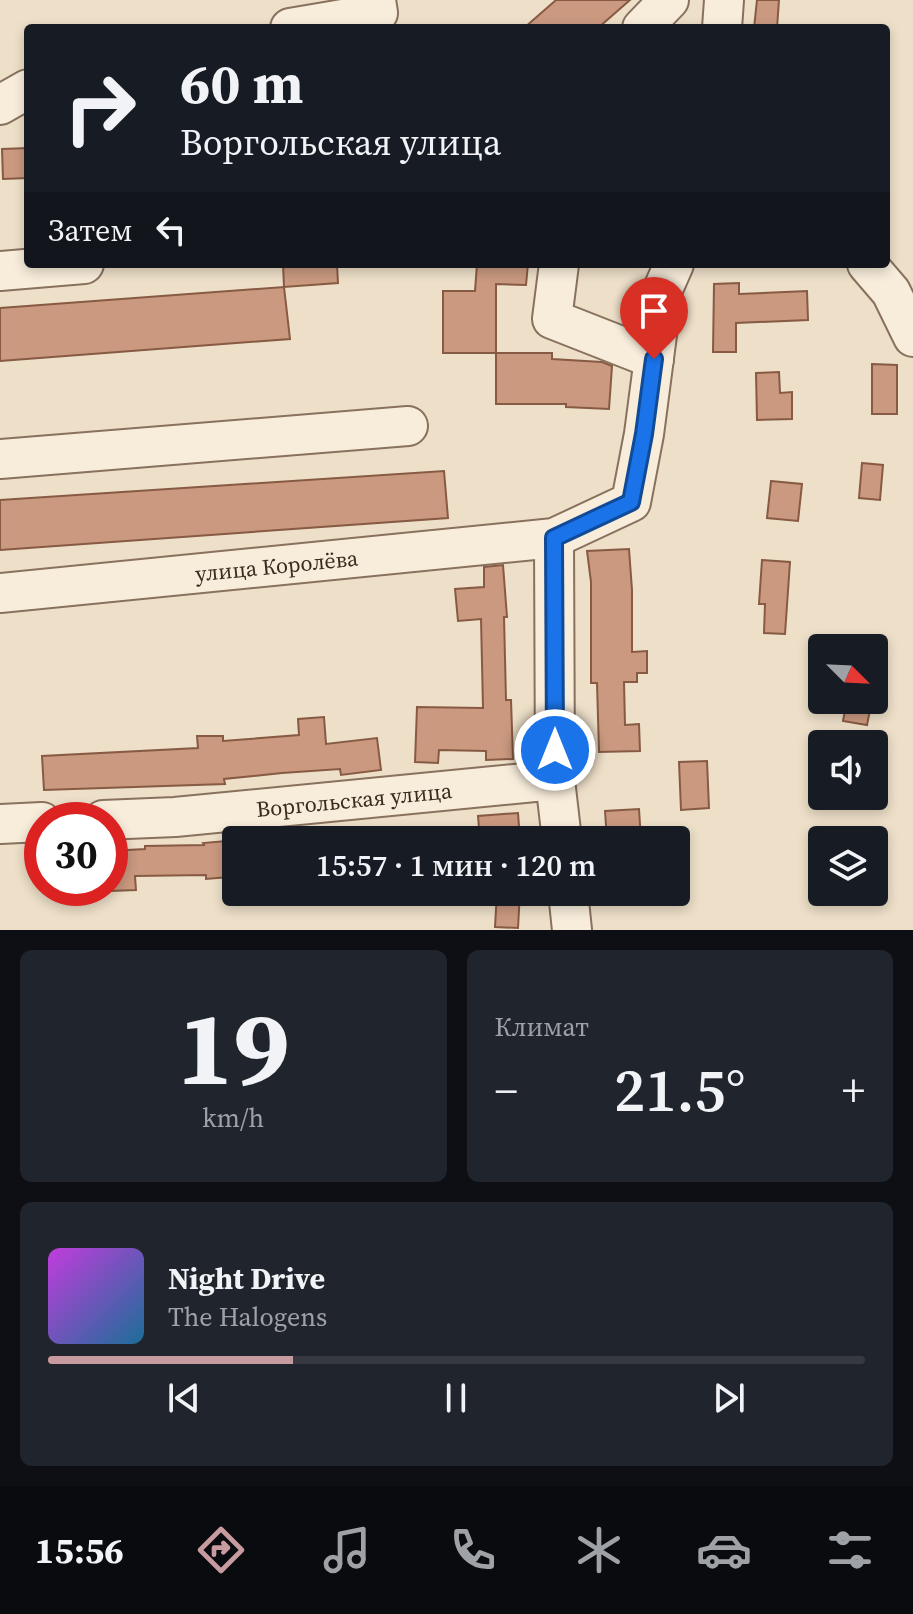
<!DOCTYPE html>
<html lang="ru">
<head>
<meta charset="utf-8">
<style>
	:root { --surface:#171b24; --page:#20242c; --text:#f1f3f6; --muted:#9ea1a6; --line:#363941; --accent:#c89ba0 }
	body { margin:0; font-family:"Source Serif 4",serif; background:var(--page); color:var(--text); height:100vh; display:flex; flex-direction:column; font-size:30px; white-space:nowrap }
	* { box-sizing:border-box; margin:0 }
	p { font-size:26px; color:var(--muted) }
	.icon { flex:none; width:44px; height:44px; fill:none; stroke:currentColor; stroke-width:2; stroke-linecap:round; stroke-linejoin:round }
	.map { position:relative; height:930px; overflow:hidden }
	.drawer { display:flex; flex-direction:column; gap:20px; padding:20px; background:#0d0f14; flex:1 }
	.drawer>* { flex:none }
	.guide { position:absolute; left:24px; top:24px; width:866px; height:244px; border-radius:8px; box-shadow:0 4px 12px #0003; background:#171b24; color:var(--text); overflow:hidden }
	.needle { width:52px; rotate:114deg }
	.controls { position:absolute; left:808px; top:634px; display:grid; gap:16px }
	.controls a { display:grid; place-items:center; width:80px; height:80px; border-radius:8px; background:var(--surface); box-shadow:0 4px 12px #0003; font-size:40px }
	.speed { position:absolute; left:24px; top:802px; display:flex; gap:16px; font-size:40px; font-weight:700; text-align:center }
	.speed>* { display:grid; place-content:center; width:104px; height:104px; border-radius:50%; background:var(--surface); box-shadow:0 4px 12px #0003; line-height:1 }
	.speed .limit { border:12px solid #d22; background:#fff; color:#111 }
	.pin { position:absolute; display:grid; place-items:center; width:68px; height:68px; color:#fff; margin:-82px -34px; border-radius:50% 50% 50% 0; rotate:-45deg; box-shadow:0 0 8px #0007 }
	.pin .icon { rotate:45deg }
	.me { position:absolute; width:88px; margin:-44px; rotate:0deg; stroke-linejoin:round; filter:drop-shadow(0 0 6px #0008) }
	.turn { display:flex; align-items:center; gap:28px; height:168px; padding:0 24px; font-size:36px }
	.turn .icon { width:104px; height:104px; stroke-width:2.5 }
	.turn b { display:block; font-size:56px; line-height:68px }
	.then { display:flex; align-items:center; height:76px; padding:0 24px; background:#0003; gap:16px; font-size:30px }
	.big { font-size:60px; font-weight:600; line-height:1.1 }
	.drawer .widget { flex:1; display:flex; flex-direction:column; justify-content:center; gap:12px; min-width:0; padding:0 28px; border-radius:12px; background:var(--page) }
	.drawer .dial { align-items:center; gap:0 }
	.dial b { font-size:104px; line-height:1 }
	.song { display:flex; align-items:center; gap:24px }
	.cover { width:96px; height:96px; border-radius:12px; background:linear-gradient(135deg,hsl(290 70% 55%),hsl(200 70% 35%)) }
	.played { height:8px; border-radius:4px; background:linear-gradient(90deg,var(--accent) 30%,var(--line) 30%) }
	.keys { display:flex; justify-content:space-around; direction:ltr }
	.heat { display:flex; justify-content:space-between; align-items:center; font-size:44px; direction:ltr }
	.drawer .tiles { flex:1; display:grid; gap:20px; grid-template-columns:1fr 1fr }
	.widget:last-child { grid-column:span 2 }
	.trip { position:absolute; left:222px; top:826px; width:468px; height:80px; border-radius:8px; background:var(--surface); box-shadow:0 4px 12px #0003; font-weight:600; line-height:80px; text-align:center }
	.tabs { display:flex; height:128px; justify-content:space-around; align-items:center; background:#090b0e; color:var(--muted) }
	.tabs .icon { width:56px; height:56px }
	.tabs .active { color:var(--accent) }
	.tabs b { font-size:36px; color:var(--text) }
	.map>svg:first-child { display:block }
</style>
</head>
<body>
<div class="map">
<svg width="913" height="930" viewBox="0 0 913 930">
	<rect width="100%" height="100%" fill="#eddfc8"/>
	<g fill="#ca997f" stroke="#875a44" stroke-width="2">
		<path d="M556,0h74l-32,28h-74z"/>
		<path d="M757,0h22l-2,28h-23z"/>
		<path d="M28,148v30l-25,1 -1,-30z"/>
		<path d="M283,264h54l1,19 -54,4z"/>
		<path d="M477,264h51l-2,21 -30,-1v69h-53v-62h32z"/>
		<path d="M739,283v11l68,-3 1,29 -72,3v29h-23l1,-68z"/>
		<path d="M284,287l6,52 -290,22v-53z"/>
		<path d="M496,353h56v6l50,3 10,4 -3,43 -43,-2v-3h-70z"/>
		<path d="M872,364l25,1v49h-25z"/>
		<path d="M779,372l1,21 12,-1v27l-35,1 -1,-47z"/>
		<path d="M862,463l21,2 -3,35 -21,-2z"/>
		<path d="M444,471l4,47 -448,32v-50z"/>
		<path d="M771,481l31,3 -4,37 -31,-3z"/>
		<path d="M629,549l3,41v62l15,-1v22h-10v9h-13l1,43 14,-1 1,27 -41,1 -2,-69h-6v-101l-4,-31z"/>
		<path d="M762,560l28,2 -5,72 -21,-1 1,-29h-6z"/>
		<path d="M503,565l4,52h-3l2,83h5l2,59 -27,1v-9l-47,-1 -1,13 -23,-1 2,-55 66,1 -2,-89 -23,2 -3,-32 29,-2v-20z"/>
		<path d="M847,700h25l-5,25 -24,-4z"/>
		<path d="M324,717l2,27 51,-6 4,32 -40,5 -1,-6 -58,4 -58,6 1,5 -181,6 -2,-34 156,-8 -1,-12h26v5l76,-6 -1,-16z"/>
		<path d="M707,761l2,47 -28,2 -2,-48z"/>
		<path d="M639,809l2,31h-34l-2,-29z"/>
		<path d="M518,813l2,27h-40l-2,-24z"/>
		<path d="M226,841l3,36 -23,2v-4l-71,1 1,14 -26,1v-40l35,-2v-3l59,-1 -1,-2z"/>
		<path d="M497,892h23l-2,36 -23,-1z"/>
	</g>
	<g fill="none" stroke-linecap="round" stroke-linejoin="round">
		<defs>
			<g id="minor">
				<path d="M290,28l88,-15 -2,-13"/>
				<path d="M642,28l27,-28"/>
				<path d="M722,28l2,-28"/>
				<path d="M0,105l28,-16"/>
				<path d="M559,264l-7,55 102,40"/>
				<path d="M867,264l24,28 22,45"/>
				<path d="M0,271l84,-7"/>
				<path d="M0,459l408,-33"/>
				<path d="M554,538l1,242 7,60"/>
				<path id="s1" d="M0,593l554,-55 77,-36 13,-68 19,-145 11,-25"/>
				<path id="s2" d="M103,820l72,-3 380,-37"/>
				<path d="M0,824l42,-2"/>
				<path d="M568,892l4,38"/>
			</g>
		</defs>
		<use href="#minor" stroke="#88715d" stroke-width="42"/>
		<use href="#minor" stroke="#f8eddb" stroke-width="38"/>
	</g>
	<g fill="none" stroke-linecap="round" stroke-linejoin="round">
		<defs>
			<path id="route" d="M555,750l-1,-212 77,-36 13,-68 10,-75"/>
		</defs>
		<use href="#route" stroke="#114b97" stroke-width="20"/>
		<use href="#route" stroke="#1a73e8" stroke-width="14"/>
	</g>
	<g text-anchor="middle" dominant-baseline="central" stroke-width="8" stroke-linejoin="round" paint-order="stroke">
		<g font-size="22" fill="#392b20" stroke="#f5ead7">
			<text stroke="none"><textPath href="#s1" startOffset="278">улица Королёва</textPath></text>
			<text stroke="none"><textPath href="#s2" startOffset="252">Воргольская улица</textPath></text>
		</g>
	</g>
</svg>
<div class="controls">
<a><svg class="needle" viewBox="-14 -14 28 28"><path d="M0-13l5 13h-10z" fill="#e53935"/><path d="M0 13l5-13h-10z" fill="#9ea1a6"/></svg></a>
<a><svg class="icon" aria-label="sound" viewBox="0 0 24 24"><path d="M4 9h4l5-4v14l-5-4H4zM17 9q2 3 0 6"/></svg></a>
<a><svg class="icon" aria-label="layers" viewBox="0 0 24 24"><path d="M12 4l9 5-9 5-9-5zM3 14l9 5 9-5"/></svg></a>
</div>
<div class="speed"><div class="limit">30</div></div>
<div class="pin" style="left:654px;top:359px;background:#d93025"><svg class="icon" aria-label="arrive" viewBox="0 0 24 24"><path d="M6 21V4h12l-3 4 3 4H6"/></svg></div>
<svg class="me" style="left:555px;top:750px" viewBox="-20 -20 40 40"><circle r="17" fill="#1a73e8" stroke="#fff" stroke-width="3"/><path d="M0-11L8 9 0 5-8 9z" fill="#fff"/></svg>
<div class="trip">15:57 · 1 мин · 120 m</div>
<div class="guide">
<div class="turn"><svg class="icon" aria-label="right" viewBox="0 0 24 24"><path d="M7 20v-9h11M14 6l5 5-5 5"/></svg><div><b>60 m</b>Воргольская улица</div></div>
<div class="then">Затем<svg class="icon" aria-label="left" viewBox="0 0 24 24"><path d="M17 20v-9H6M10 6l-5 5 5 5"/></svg></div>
</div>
</div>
<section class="drawer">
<div class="tiles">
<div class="widget dial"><b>19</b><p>km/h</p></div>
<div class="widget"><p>Климат</p>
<div class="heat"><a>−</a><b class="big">21.5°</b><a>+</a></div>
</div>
<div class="widget">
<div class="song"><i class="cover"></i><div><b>Night Drive</b><p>The Halogens</p></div></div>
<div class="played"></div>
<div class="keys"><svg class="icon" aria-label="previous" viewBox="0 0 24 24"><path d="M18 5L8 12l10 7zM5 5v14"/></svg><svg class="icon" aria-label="pause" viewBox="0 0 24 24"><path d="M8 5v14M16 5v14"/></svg><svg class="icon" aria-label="next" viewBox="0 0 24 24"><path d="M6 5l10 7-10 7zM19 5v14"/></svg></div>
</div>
</div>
</section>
<nav class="tabs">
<b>15:56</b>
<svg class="icon active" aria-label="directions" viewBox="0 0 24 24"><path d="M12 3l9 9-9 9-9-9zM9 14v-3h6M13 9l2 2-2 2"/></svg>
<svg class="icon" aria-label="music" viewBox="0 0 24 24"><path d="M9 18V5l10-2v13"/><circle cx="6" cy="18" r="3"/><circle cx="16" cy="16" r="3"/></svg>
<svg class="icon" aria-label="phone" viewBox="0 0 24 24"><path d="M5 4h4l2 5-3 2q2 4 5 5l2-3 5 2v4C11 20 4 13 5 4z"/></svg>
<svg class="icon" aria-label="climate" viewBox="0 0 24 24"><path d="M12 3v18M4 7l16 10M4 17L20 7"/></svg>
<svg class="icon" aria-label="car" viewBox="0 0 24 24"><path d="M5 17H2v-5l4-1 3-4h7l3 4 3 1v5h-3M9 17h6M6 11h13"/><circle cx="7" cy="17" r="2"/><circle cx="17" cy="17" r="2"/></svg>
<svg class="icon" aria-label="filters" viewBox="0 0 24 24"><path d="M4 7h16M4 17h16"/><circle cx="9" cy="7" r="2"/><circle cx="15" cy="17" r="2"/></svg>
</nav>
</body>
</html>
